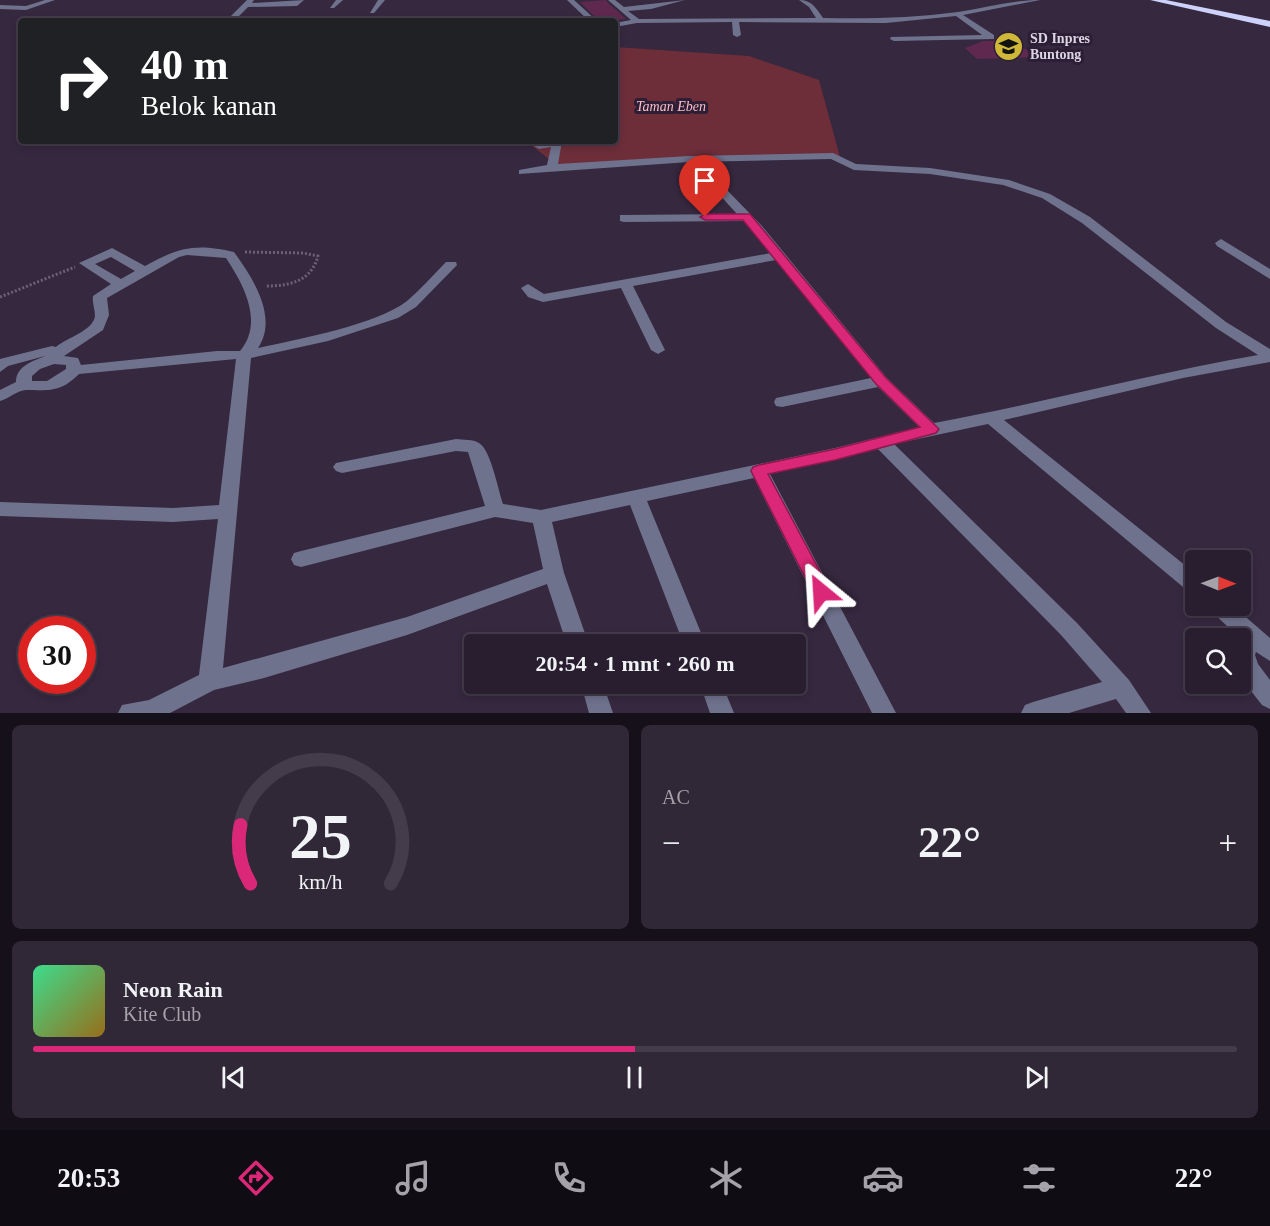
<!DOCTYPE html>
<html lang="id">
<head>
<meta charset="utf-8">
<style>
	:root { --surface:#281e2f; --page:#302737; --text:#f1f3f6; --muted:#a5a2aa; --line:#443c4b; --accent:#db2777 }
	body { margin:0; font-family:Georgia,serif; background:var(--page); color:var(--text); height:100vh; display:flex; flex-direction:column; font-size:22px; white-space:nowrap }
	* { box-sizing:border-box; margin:0 }
	p { font-size:20px; color:var(--muted) }
	.icon { flex:none; width:33px; height:33px; fill:none; stroke:currentColor; stroke-width:2; stroke-linecap:round; stroke-linejoin:round }
	.map { position:relative; height:713px; overflow:hidden }
	.panel { display:flex; flex-direction:column; gap:12px; padding:12px; background:#16101a; flex:1 }
	.panel>* { flex:none }
	.guide { position:absolute; left:18px; top:18px; width:600px; height:126px; border-radius:6px; box-shadow:0 3px 9px #0003,0 0 0 2px var(--line); background:#202124; color:#fff; overflow:hidden }
	.needle { width:39px; rotate:91deg }
	.controls { position:absolute; left:1185px; top:550px; display:grid; gap:12px }
	.controls a { display:grid; place-items:center; width:66px; height:66px; border-radius:6px; background:var(--surface); box-shadow:0 3px 9px #0003,0 0 0 2px var(--line); font-size:30px }
	.speed { position:absolute; left:18px; top:616px; display:flex; gap:12px; font-size:30px; font-weight:700; text-align:center }
	.speed>* { display:grid; place-content:center; width:78px; height:78px; border-radius:50%; background:var(--surface); box-shadow:0 3px 9px #0003,0 0 0 2px var(--line); line-height:1 }
	.speed .limit { border:9px solid #d22; background:#fff; color:#111 }
	.pin { position:absolute; display:grid; place-items:center; width:51px; height:51px; color:#fff; margin:-62px -26px; border-radius:50% 50% 50% 0; rotate:-45deg; box-shadow:0 0 6px #0007 }
	.pin .icon { rotate:45deg }
	.me { position:absolute; width:66px; margin:-33px; rotate:333deg; stroke-linejoin:round; filter:drop-shadow(0 0 4px #0008) }
	.turn { display:flex; align-items:center; gap:21px; height:126px; padding:0 24px; font-size:27px }
	.turn .icon { width:78px; height:78px; stroke-width:2.5 }
	.turn b { display:block; font-size:42px; line-height:51px }
	.big { font-size:45px; font-weight:700; line-height:1.1 }
	.panel .widget { flex:1; display:flex; flex-direction:column; justify-content:center; gap:9px; min-width:0; padding:0 21px; border-radius:9px; background:var(--page) }
	.panel .dial { align-items:center; gap:0 }
	.dial svg { height:156px; overflow:visible; fill:none; stroke:var(--line); stroke-width:7; stroke-linecap:round; text-anchor:middle }
	.dial text { fill:var(--text); stroke:none }
	.song { display:flex; align-items:center; gap:18px }
	.cover { width:72px; height:72px; border-radius:9px; background:linear-gradient(135deg,hsl(150 70% 55%),hsl(40 70% 35%)) }
	.played { height:6px; border-radius:3px; background:linear-gradient(90deg,var(--accent) 50%,var(--line) 50%) }
	.keys { display:flex; justify-content:space-around; direction:ltr }
	.heat { display:flex; justify-content:space-between; align-items:center; font-size:33px; direction:ltr }
	.panel .tiles { flex:1; display:grid; gap:12px; grid-template-columns:1fr 1fr }
	.widget:last-child { grid-column:span 2 }
	.trip { position:absolute; left:464px; top:634px; width:342px; height:60px; border-radius:6px; background:var(--surface); box-shadow:0 3px 9px #0003,0 0 0 2px var(--line); font-weight:700; line-height:60px; text-align:center }
	.dock { display:flex; height:96px; justify-content:space-around; align-items:center; background:#100c13; color:var(--muted) }
	.dock .icon { width:42px; height:42px }
	.dock .selected { color:var(--accent) }
	.dock b { font-size:27px; color:var(--text) }
	.map>svg:first-child { display:block }
</style>
</head>
<body>
<div class="map">
<svg width="1270" height="713" viewBox="0 0 1270 713">
	<rect width="100%" height="100%" fill="#36283f"/>
	<path fill="#6d2e3a" d="M615,47l134,9 70,24 21,77 -111,1 -169,10 -34,-27h89z"/>
	<g fill="#5f284f">
		<path d="M606,0l1,2 19,17 -27,2 -19,-19z"/>
		<path d="M997,36l45,21 -65,2 -12,-11 18,-7h11z"/>
	</g>
	<g fill="none" stroke-linecap="round" stroke-linejoin="round">
		<g stroke="#6d6175" stroke-width="3" stroke-dasharray="2 2" stroke-linecap="butt">
			<path d="M245,252l58,1 15,3c-7,26 -29,30 -53,30"/>
			<path d="M0,297l75,-30"/>
		</g>
		<g fill="#6f728d" fill-rule="evenodd">
			<path d="M45,0h10l-29,10 -26,-1v-4l26,1z"/>
			<path d="M247,0h7l-2,3 52,-3 -7,6 -49,1 -14,14h-8z"/>
			<path d="M336,0h7l-9,8h-4z"/>
			<path d="M378,0h7l-11,13h-4z"/>
			<path d="M567,0h7l23,21h-8z"/>
			<path d="M608,0h7l9,7 61,-7 -34,9 -23,2 11,8 177,-1 -7,-11 -10,-7c13,0 17,8 24,18 45,1 90,0 135,-6 27,-4 54,-12 82,-12l-77,15 31,20v4l-100,2 -4,-2 1,-2 91,-2 -26,-19 -70,7 -147,-1 2,13 -4,2 -4,-2 -1,-13 -95,1 -22,4v-4l16,-3z"/>
			<path d="M551,141h11l-4,23 131,-8 144,-3 23,11 74,4 79,12 41,14 40,23 136,105 44,27v13l-87,16 -179,42 192,154v20l-7,-2 -201,-168 -94,20 183,179 52,57 22,33h-25l-10,-14 -47,14h-48l4,-8 8,-3 69,-20 -41,-47 -183,-186 -108,25 126,239h-24l-118,-235 -107,23 59,144h-22l-54,-140 -78,17 12,51 25,72h-22l-20,-61 -140,51 -143,43 -50,12 -44,23h-52l4,-8 27,-5 50,-25 19,-156 -45,3 -173,-6v-14l173,6 46,-3 17,-146 -157,15c-19,19 -30,16 -53,16 -8,0 -18,9 -26,11v-11l16,-8c0,-16 17,-21 29,-26l-37,10 -8,6v-13l52,-13 4,1c10,-9 37,-16 39,-31 0,-7 -3,-13 -2,-20l18,-12 -32,-21 33,-15 33,18c34,-19 51,-23 89,-14 18,25 45,65 24,96 40,-9 118,-23 149,-47 14,-12 26,-26 39,-39h10l1,3 -41,42 -18,11 -70,23 -77,17 -28,310 184,-51 136,-48 -10,-46 -38,-6 -194,50 -7,-2 -3,-6 3,-6 7,-2 184,-45 -17,-54 -12,-1 -114,22 -6,-2 -3,-4 3,-4 120,-24c7,1 17,0 23,4 12,7 19,47 24,61l38,6 294,-62 84,-21 -41,-40 -96,20 -6,-1 -2,-4 2,-4 95,-20 -95,-118 -143,26 32,64 -7,4 -7,-4 -30,-62 -78,14 -15,-5 -7,-9 7,-4 16,10 227,-41 -28,-32 -119,1 -4,-1v-6l117,-1 -20,-22 6,-3 4,1 35,36 125,152 47,45c109,-20 215,-49 324,-68l-42,-27 -134,-105 -40,-25 -39,-13 -73,-11 -76,-4 -23,-11 -142,3 -170,12v-4l28,-5 4,-18 -12,2 -5,-3zM187,255l39,3c18,27 38,65 14,93h-23l-136,14 -3,-7 -14,-2 39,-26 6,-15 -2,-17 72,-41zM111,257l24,14 -14,8 -26,-15zM54,364l12,1v4l-19,12h-15v-5l8,-7z"/>
			<path d="M1221,239l49,30v10l-53,-33 -2,-3z"/>
			<path d="M1209,606h24l37,32v23l-14,-9 -1,3 3,9 12,16v29l-8,-4 -22,-28 1,-38 -29,-27z"/>
			<path d="M581,684h22l10,29h-24z"/>
			<path d="M700,684h22l12,29h-24z"/>
		</g>
		<path fill="#ced2fb" fill-rule="evenodd" d="M1150,0h16l104,21v6z"/>
	</g>
	<path fill="#db2777" stroke="#8e194d" stroke-width="1.5" d="M746,214h4l136,164 53,51 -3,4 -101,27 -67,14 63,118 -3,5 -7,2 -6,-2 -64,-126 2,-4 6,-2 76,-16 85,-22 -44,-43 -133,-164h-38l-5,-3 5,-3z"/>
	<defs>
		<symbol id="school-disc" viewBox="-11 -11 22 22"><circle r="9.5" fill="#cfb837" stroke="#2b1e35"/><path d="M0-5L7-2L0 1L-7-2ZM-4 1L0 2.5L4 1V4Q0 6-4 4Z" fill="#111"/></symbol>
	</defs>
	<g fill-rule="evenodd">
		<use href="#school-disc" x="992" y="30" width="33" height="33"/>
	</g>
	<g text-anchor="middle" dominant-baseline="central" stroke-width="6" stroke-linejoin="round" paint-order="stroke">
		<g font-size="14" font-weight="bold" fill="#dcd4e3" stroke="#2b1e35" text-anchor="start">
			<text x="1030" y="38">SD Inpres<tspan x="1030" dy="16">Buntong</tspan></text>
		</g>
		<g font-size="14" font-style="italic" fill="#febdc6" stroke="#2b1e35">
			<text x="671" y="106">Taman Eben</text>
		</g>
	</g>
</svg>
<div class="controls">
<a><svg class="needle" viewBox="-14 -14 28 28"><path d="M0-13l5 13h-10z" fill="#e53935"/><path d="M0 13l5-13h-10z" fill="#a5a2aa"/></svg></a>
<a><svg class="icon" aria-label="search" viewBox="0 0 24 24"><circle cx="10" cy="10" r="6"/><path d="M15 15l6 6"/></svg></a>
</div>
<div class="speed"><div class="limit">30</div></div>
<div class="pin" style="left:705px;top:217px;background:#d93025"><svg class="icon" aria-label="arrive" viewBox="0 0 24 24"><path d="M6 21V4h12l-3 4 3 4H6"/></svg></div>
<svg class="me" style="left:821px;top:592px" viewBox="-20 -20 40 40"><path d="M0-17L14 15 0 8-14 15z" fill="#db2777" stroke="#fff" stroke-width="4"/></svg>
<div class="trip">20:54 · 1 mnt · 260 m</div>
<div class="guide">
<div class="turn"><svg class="icon" aria-label="right" viewBox="0 0 24 24"><path d="M7 20v-9h11M14 6l5 5-5 5"/></svg><div><b>40 m</b>Belok kanan</div></div>
</div>
</div>
<section class="panel">
<div class="tiles">
<div class="widget dial"><svg viewBox="0 0 100 80">
<path d="M14 69A42 42 0 1 1 86 69"/>
<path d="M14 69A42 42 0 0 1 9 39" stroke="#db2777"/>
<text x="50" y="56" font-size="32" font-weight="700">25</text>
<text x="50" y="72" font-size="11">km/h</text>
</svg></div>
<div class="widget"><p>AC</p>
<div class="heat"><a>−</a><b class="big">22°</b><a>+</a></div>
</div>
<div class="widget">
<div class="song"><i class="cover"></i><div><b>Neon Rain</b><p>Kite Club</p></div></div>
<div class="played"></div>
<div class="keys"><svg class="icon" aria-label="previous" viewBox="0 0 24 24"><path d="M18 5L8 12l10 7zM5 5v14"/></svg><svg class="icon" aria-label="pause" viewBox="0 0 24 24"><path d="M8 5v14M16 5v14"/></svg><svg class="icon" aria-label="next" viewBox="0 0 24 24"><path d="M6 5l10 7-10 7zM19 5v14"/></svg></div>
</div>
</div>
</section>
<nav class="dock">
<b>20:53</b>
<svg class="icon selected" aria-label="directions" viewBox="0 0 24 24"><path d="M12 3l9 9-9 9-9-9zM9 14v-3h6M13 9l2 2-2 2"/></svg>
<svg class="icon" aria-label="music" viewBox="0 0 24 24"><path d="M9 18V5l10-2v13"/><circle cx="6" cy="18" r="3"/><circle cx="16" cy="16" r="3"/></svg>
<svg class="icon" aria-label="phone" viewBox="0 0 24 24"><path d="M5 4h4l2 5-3 2q2 4 5 5l2-3 5 2v4C11 20 4 13 5 4z"/></svg>
<svg class="icon" aria-label="climate" viewBox="0 0 24 24"><path d="M12 3v18M4 7l16 10M4 17L20 7"/></svg>
<svg class="icon" aria-label="car" viewBox="0 0 24 24"><path d="M5 17H2v-5l4-1 3-4h7l3 4 3 1v5h-3M9 17h6M6 11h13"/><circle cx="7" cy="17" r="2"/><circle cx="17" cy="17" r="2"/></svg>
<svg class="icon" aria-label="filters" viewBox="0 0 24 24"><path d="M4 7h16M4 17h16"/><circle cx="9" cy="7" r="2"/><circle cx="15" cy="17" r="2"/></svg>
<b>22°</b>
</nav>
</body>
</html>
